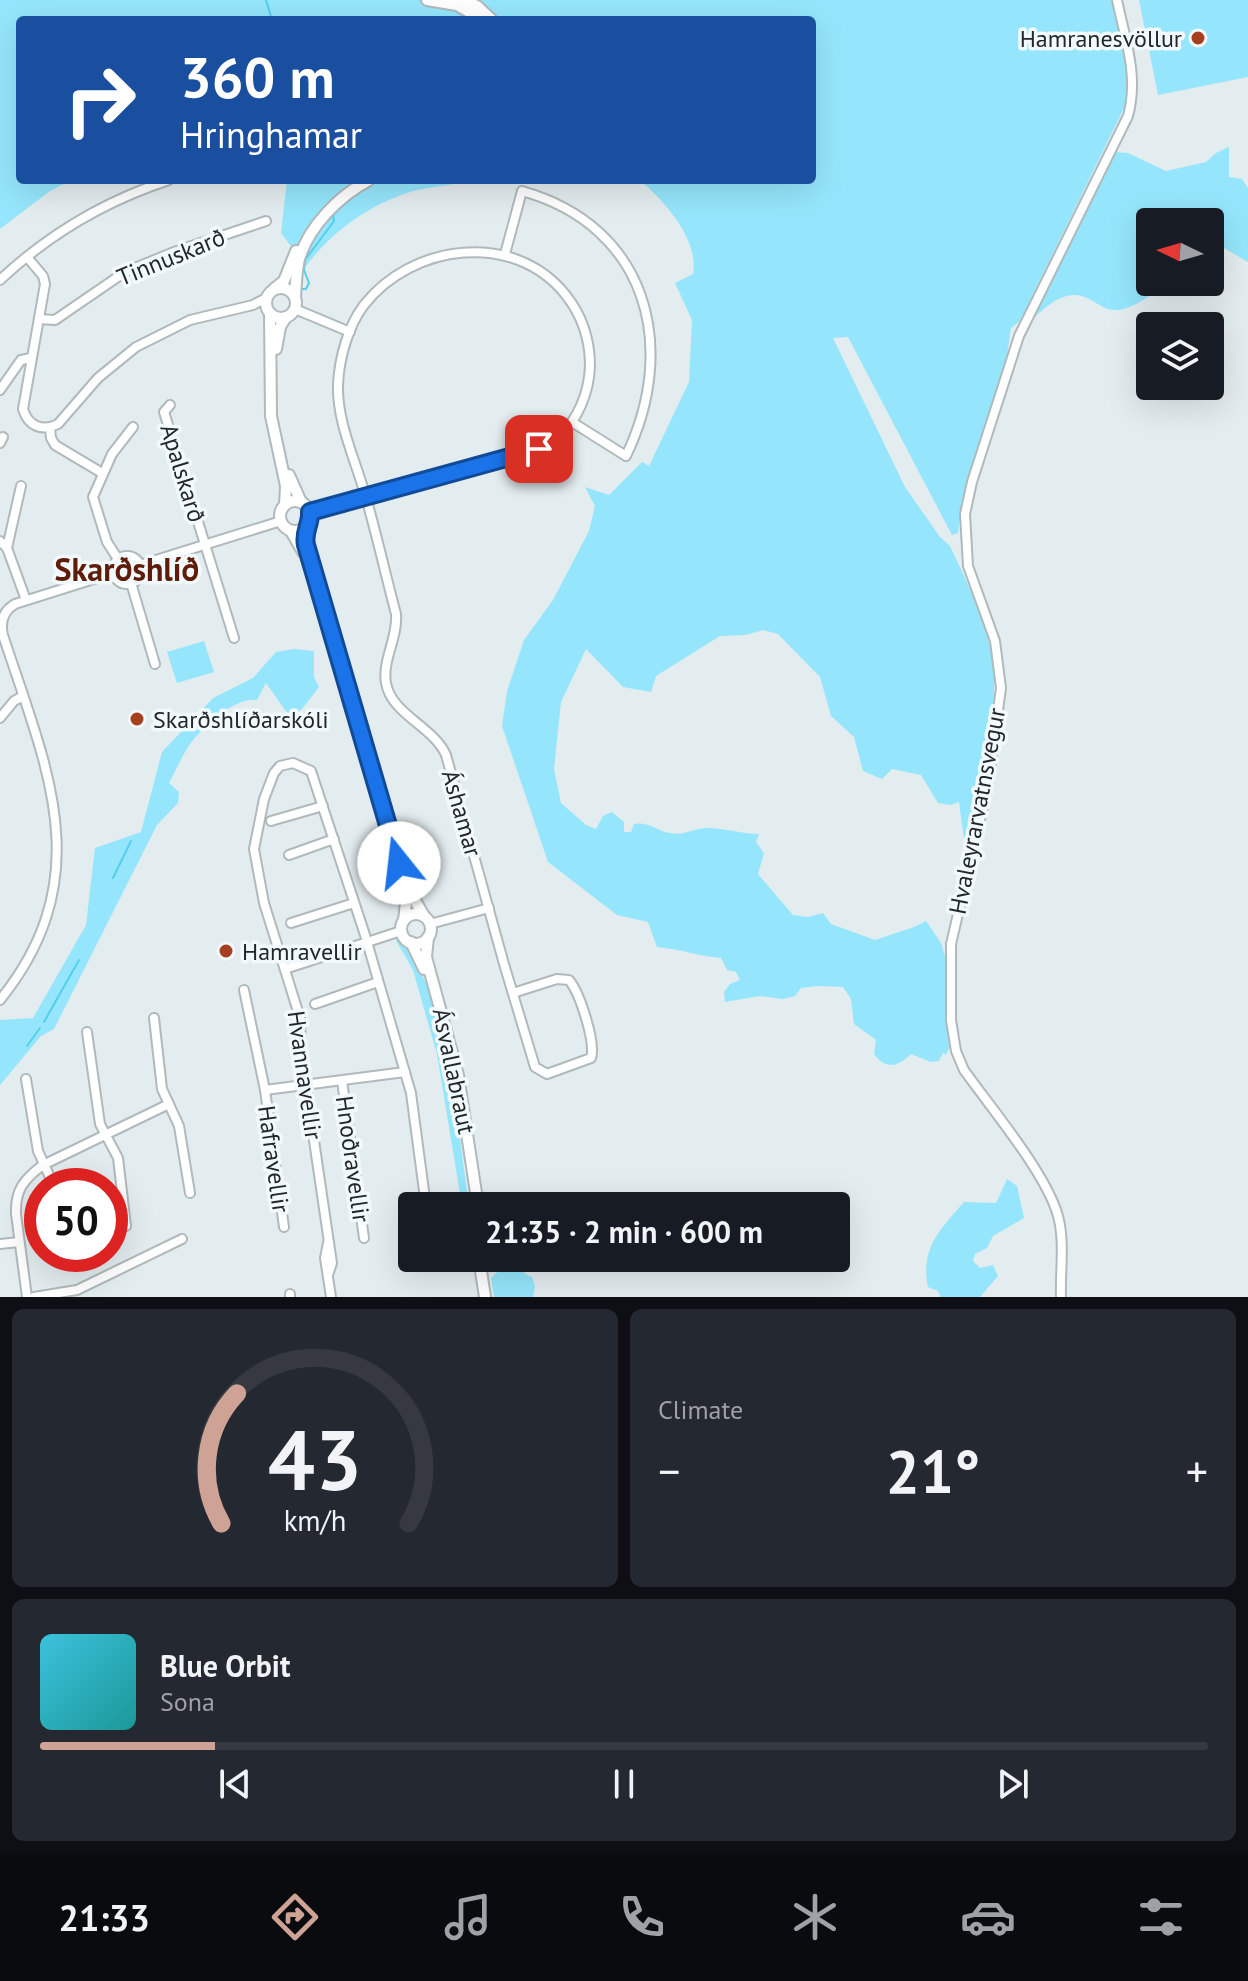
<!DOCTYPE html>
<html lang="en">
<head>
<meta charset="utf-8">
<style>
	:root { --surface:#171b24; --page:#242831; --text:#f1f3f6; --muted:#9ea1a6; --line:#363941; --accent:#cfa296 }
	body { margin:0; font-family:"PT Sans",sans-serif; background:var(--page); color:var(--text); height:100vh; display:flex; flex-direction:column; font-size:30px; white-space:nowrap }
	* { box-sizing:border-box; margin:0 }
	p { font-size:26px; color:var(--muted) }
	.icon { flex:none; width:44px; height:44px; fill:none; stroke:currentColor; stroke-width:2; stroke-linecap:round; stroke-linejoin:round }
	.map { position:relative; height:1297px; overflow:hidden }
	.side { display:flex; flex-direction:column; gap:12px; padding:12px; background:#0d0f14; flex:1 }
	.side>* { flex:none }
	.top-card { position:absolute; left:16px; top:16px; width:800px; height:168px; border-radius:8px; box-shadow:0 8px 32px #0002; background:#1a4fa0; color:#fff; overflow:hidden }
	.needle { width:52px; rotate:275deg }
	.tools { position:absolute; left:1136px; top:208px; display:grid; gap:16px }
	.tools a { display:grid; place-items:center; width:88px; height:88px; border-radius:8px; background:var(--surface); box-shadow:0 8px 32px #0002; font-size:40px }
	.speed { position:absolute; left:24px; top:1168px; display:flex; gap:16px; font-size:40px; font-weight:700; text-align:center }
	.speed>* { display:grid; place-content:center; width:104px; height:104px; border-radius:50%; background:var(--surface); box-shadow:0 8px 32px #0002; line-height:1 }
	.speed .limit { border:12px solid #d22; background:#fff; color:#111 }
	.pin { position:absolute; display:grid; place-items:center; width:68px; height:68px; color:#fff; margin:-34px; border-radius:16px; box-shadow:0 4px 12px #0006 }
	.me { position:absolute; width:88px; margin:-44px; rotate:344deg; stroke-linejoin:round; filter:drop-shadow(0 0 6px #0008) }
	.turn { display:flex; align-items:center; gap:28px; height:168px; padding:0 32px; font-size:36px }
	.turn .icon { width:104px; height:104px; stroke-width:2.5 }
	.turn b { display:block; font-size:56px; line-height:68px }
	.big { font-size:60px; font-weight:600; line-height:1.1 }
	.side .card { flex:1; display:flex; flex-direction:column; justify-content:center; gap:12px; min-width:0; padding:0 28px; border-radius:12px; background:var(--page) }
	.side .dial { align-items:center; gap:0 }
	.dial svg { height:208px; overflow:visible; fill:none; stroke:var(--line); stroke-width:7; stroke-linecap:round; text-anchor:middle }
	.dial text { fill:var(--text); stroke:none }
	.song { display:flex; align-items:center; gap:24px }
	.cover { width:96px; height:96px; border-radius:12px; background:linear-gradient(135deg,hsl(190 70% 55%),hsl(180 70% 35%)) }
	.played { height:8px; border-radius:4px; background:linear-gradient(90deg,var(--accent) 15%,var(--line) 15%) }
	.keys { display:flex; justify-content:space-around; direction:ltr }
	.heat { display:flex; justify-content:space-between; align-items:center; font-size:44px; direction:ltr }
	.side .tiles { flex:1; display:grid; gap:12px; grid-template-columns:1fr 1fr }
	.card:last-child { grid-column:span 2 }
	.trip { position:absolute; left:398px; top:1192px; width:452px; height:80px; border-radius:8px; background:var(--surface); box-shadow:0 8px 32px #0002; font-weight:600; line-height:80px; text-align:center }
	.tab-bar { display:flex; height:128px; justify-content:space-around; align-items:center; background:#090b0e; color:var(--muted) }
	.tab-bar .icon { width:56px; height:56px }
	.tab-bar .active { color:var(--accent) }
	.tab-bar b { font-size:36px; color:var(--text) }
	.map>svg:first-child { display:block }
</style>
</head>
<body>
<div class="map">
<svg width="1248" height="1297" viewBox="0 0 1248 1297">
	<rect width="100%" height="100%" fill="#e3ecef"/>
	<g fill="#95e6fc">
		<path d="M0,0h1114c7,37 17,71 10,108l-104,213 -9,7 -5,34 -44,137 -4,34 -6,2 -104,-198 -15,1 72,149 35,50 10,9c17,36 42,87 44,127 2,51 -13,120 -24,170l-6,-4 -5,-37 -8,3 -13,-2 -17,-28 -29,-6 -10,10 -19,-8 -9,-34 -23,-21 -11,-39 -42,-43 -15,-4 -17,5 -26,1 -64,40 -5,16 -28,-5 -37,-38 -25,53 -7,67 7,34 25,22 10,4 7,-13 9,-4 12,10v10h7l3,-8c14,-3 23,7 36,9 15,3 24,-5 37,-5 18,0 34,6 52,6l-3,8 8,11 -6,21 35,41 15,2 15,-4 8,11 44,16 39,-13 12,-6 15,22 4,13v35l5,55 -4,9 -3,-2 -4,8 -8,1 -20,-8c-13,13 -25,16 -37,0l2,-14 -22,-16 -3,-25 -8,-12 -25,-1 -17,2 -6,8 -12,3 -23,-3 -35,6 -1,-10 6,-8 10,-4 -4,-8 -9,-2 -6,-12c-23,-2 -41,-9 -64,-11l-9,-25 -31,-7 -69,-53 -46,-136 5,-35 17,-51 29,-40 36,-69 6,-25 -10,-19 24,8 33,-33 7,4 40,-84 3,-62 -17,-37 18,-9c6,-35 -28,-72 -53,-94h172v-160h-792v160h52l-22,11 -50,38z"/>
		<path d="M1139,0h109v77l-90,18z"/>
		<path d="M1229,147v30l13,2 6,9v74l-24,-14 -14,13v-39h-60v60h23c-17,8 -36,26 -55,28 -12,1 -19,-6 -29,-11 -23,-13 -43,8 -59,22l84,-169 14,1 38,18 40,-9 10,-9z"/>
		<path d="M287,180h185c-16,5 -37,6 -55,10 -44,12 -83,39 -111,76l-25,-33z"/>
		<path d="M204,641l10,31 -37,11 -10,-31z"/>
		<path d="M294,649l20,2v26l5,10 -17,22 -12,8 -24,-34 -9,17c-22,-4 -54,27 -67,44 -8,12 -14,26 -21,39l10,9 -1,11 -21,22 -103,204 -13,7 -41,49v-65l33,-2 53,-93 9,-77 46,-16 21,-80 51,-54 40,-20 23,-26z"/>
		<path d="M394,937c47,17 68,219 75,269h-7l-25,-152 -24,-84z"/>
		<path d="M1007,1179l10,7 7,32 -31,18 -6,12 -12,6 -2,7 7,7 13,-3 5,11 -18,21h-39l-3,-6 -10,-4c-8,-39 12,-57 36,-85l32,1z"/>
		<path d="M507,1258h12l6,16 7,3 3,9 -2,11h-39l-3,-19 16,-15z"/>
	</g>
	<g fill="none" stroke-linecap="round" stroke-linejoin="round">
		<g stroke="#53cfec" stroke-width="2">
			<path d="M266,0l6,20"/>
			<path d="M317,180l1,1"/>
			<path d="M302,289h4l3,-6 -5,-13 1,-10 29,-39 -1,-6"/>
			<path d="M113,878l18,-37"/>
			<path d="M44,1022l35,-62"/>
			<path d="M27,1046l13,-18"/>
		</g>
		<defs>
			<g id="minor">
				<path d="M505,254l17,-63c125,35 157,155 104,265l-54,-34"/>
				<path d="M27,257l16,19 2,8 -22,125c5,17 19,23 35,15l40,-46 38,-31 54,-27 63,-15 13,-7"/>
				<path d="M0,280c49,-46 105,-79 169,-100"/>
				<path d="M295,309l55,23"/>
				<path d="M39,319l16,1 70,-48 49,-20 92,-31"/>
				<path d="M0,390l21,-30 10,-2"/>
				<path d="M170,405l-6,7 70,226"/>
				<path d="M50,428l1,10 4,7 47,28"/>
				<path d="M0,443l3,-6"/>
				<path d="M310,512c53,-14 106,-28 158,-42 28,-8 69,-12 91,-33 19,-18 30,-44 31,-71 0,-26 -8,-51 -25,-72 -52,-64 -153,-50 -201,11 -16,21 -25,54 -26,80 -1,36 16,72 26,106 12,40 21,82 32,123 2,24 -14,46 -10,69 5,31 48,44 60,72l58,209 31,103 12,7 44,-16c5,-15 -11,-65 -22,-78l-12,-1 -44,14"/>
				<path d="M0,541l7,7 19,52"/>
				<path d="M7,548l14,-62"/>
				<circle cx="127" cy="570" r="14"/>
				<path d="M118,559l-11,-17 -14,-45 19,-43 21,-27"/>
				<path d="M140,565l141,-44"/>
				<path d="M131,583l24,81"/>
				<path d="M0,718l14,-17 9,-5"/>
				<path d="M271,821l52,-15"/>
				<path d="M289,855l45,-16"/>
				<path d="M291,923l63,-20"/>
				<path d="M430,924l59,-16"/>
				<path d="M285,969l116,-38"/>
				<path d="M244,990l21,100 19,137"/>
				<path d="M0,1000c100,-124 46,-233 3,-365 -3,-13 0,-24 12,-31l98,-31"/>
				<path d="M315,1004l63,-22"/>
				<path d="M154,1018l8,71 17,37 11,67"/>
				<path d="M87,1032l13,92 18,34 8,68"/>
				<path d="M26,1079l12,72 16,35"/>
				<path d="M342,1081l22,157"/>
				<path d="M265,1090l140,-18"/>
				<path d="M328,1243l-3,15 6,39"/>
				<path d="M0,1244l19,-2"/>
				<path d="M328,1275l4,-12 -31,-211 -1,-34 -36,-115 -10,-54 10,-50 10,-26 6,-7 13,-3 18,8 54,164 46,158 15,113"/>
				<path d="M290,1294v3"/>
				<path d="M27,1297l-11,-83c-1,-24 8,-35 27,-49l126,-61"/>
				<path d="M34,1297l43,-7 105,-51"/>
				<path d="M1061,1297c-1,-26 4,-55 -3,-81 -12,-43 -67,-108 -94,-146l-8,-19 -5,-31v-76l37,-159 13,-97 -6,-47 -27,-75 -3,-52 7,-32 47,-146 109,-220c11,-40 -3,-77 -11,-116"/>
			</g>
			<g id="major">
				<path d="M427,0l30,5 26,15"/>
				<path d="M464,0l13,6 15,14"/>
				<circle cx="281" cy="303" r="15"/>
				<path d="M274,289l10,-8 12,-30"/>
				<path d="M295,297c1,-13 1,-26 4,-38 10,-33 40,-63 70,-79"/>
				<path d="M270,313l1,103 15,70 -1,19"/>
				<path d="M276,349l4,-22 6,-10"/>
				<path d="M289,475l12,27"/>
				<circle cx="295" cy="516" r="15"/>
				<path d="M305,528l1,17 99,338 19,33"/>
				<path d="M291,531l12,21"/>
				<path d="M401,886l5,17 -2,17"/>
				<circle cx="416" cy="929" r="15"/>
				<path d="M428,937l-2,20 32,118 20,131"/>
				<path d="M411,942l13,27"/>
				<path d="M479,1258l6,39"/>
			</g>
		</defs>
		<use href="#minor" stroke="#b0b9bb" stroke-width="12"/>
		<use href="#major" stroke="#b0b9bb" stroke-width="14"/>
		<use href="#minor" stroke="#fff" stroke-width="8"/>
		<use href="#major" stroke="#fff" stroke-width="10"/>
	</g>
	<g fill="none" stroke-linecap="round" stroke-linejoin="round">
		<defs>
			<path id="route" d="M399,863l-93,-318c-3,-13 5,-21 4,-33l229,-63"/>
		</defs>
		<use href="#route" stroke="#114b97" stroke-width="20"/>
		<use href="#route" stroke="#1a73e8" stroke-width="14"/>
	</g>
	<g fill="#a63e20" stroke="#f1f9fc" stroke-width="3">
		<circle cx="1198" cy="38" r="8"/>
		<circle cx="137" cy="719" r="8"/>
		<circle cx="226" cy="951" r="8"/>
	</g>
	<g text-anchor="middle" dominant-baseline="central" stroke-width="7" stroke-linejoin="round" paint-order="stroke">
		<g font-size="24" fill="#232728" stroke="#f1f9fc" text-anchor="start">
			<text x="1182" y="38" text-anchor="end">Hamranesvöllur</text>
			<text x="153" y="719">Skarðshlíðarskóli</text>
			<text x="242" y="951">Hamravellir</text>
		</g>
		<g font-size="24" fill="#232728" stroke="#f1f9fc">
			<text transform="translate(171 257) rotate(-22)">Tinnuskarð</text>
			<text transform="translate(183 473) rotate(73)">Apalskarð</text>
			<text transform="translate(977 811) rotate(-79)">Hvaleyrarvatnsvegur</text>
			<text transform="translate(462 813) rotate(74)">Áshamar</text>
			<text transform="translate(454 1071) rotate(78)">Ásvallabraut</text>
			<text transform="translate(305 1075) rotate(82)">Hvannavellir</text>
			<text transform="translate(274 1159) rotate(82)">Hafravellir</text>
			<text transform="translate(353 1159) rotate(82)">Hnoðravellir</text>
		</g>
		<g font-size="32" font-weight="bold" fill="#5e1c09" stroke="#f1f9fc">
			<text x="127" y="569">Skarðshlíð</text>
		</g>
	</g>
</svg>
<div class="tools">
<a><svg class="needle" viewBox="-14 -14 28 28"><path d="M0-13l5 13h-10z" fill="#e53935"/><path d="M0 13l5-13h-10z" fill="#9ea1a6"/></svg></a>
<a><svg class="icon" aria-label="layers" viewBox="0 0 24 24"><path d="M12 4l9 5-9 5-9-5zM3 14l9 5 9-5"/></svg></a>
</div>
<div class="speed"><div class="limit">50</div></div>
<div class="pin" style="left:539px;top:449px;background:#d93025"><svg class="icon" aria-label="arrive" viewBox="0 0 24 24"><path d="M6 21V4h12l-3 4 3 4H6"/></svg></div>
<svg class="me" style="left:399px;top:863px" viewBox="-20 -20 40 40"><circle r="19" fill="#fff"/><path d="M0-13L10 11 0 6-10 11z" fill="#1a73e8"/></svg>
<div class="trip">21:35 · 2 min · 600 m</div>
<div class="top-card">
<div class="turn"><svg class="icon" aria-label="right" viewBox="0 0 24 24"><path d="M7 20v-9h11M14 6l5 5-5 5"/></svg><div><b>360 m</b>Hringhamar</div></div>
</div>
</div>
<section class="side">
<div class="tiles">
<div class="card dial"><svg viewBox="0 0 100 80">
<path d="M14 69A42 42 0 1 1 86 69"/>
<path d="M14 69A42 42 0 0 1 20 19" stroke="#cfa296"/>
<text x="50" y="56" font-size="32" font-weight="700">43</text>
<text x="50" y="72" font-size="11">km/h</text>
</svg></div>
<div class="card"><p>Climate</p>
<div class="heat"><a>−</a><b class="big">21°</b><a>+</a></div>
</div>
<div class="card">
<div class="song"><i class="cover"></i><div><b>Blue Orbit</b><p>Sona</p></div></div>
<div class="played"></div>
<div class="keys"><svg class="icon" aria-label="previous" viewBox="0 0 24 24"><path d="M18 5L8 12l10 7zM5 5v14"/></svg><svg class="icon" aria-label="pause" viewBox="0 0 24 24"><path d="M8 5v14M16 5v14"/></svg><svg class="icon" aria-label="next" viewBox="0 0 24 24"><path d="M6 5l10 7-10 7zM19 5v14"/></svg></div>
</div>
</div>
</section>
<nav class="tab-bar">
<b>21:33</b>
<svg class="icon active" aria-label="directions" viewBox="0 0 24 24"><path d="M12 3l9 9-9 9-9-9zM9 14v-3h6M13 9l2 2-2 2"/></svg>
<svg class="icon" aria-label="music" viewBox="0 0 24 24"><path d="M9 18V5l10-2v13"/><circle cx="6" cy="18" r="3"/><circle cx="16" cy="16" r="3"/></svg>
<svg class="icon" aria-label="phone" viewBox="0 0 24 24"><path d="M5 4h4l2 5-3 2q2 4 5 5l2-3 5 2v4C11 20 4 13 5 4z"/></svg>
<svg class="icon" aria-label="climate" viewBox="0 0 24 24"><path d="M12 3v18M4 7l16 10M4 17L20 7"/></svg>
<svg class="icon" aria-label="car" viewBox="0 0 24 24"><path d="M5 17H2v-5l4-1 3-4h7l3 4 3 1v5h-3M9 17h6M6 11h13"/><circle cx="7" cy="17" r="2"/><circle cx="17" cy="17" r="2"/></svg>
<svg class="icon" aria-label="filters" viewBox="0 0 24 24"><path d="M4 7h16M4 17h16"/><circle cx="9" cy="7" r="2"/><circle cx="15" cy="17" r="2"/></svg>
</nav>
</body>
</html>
